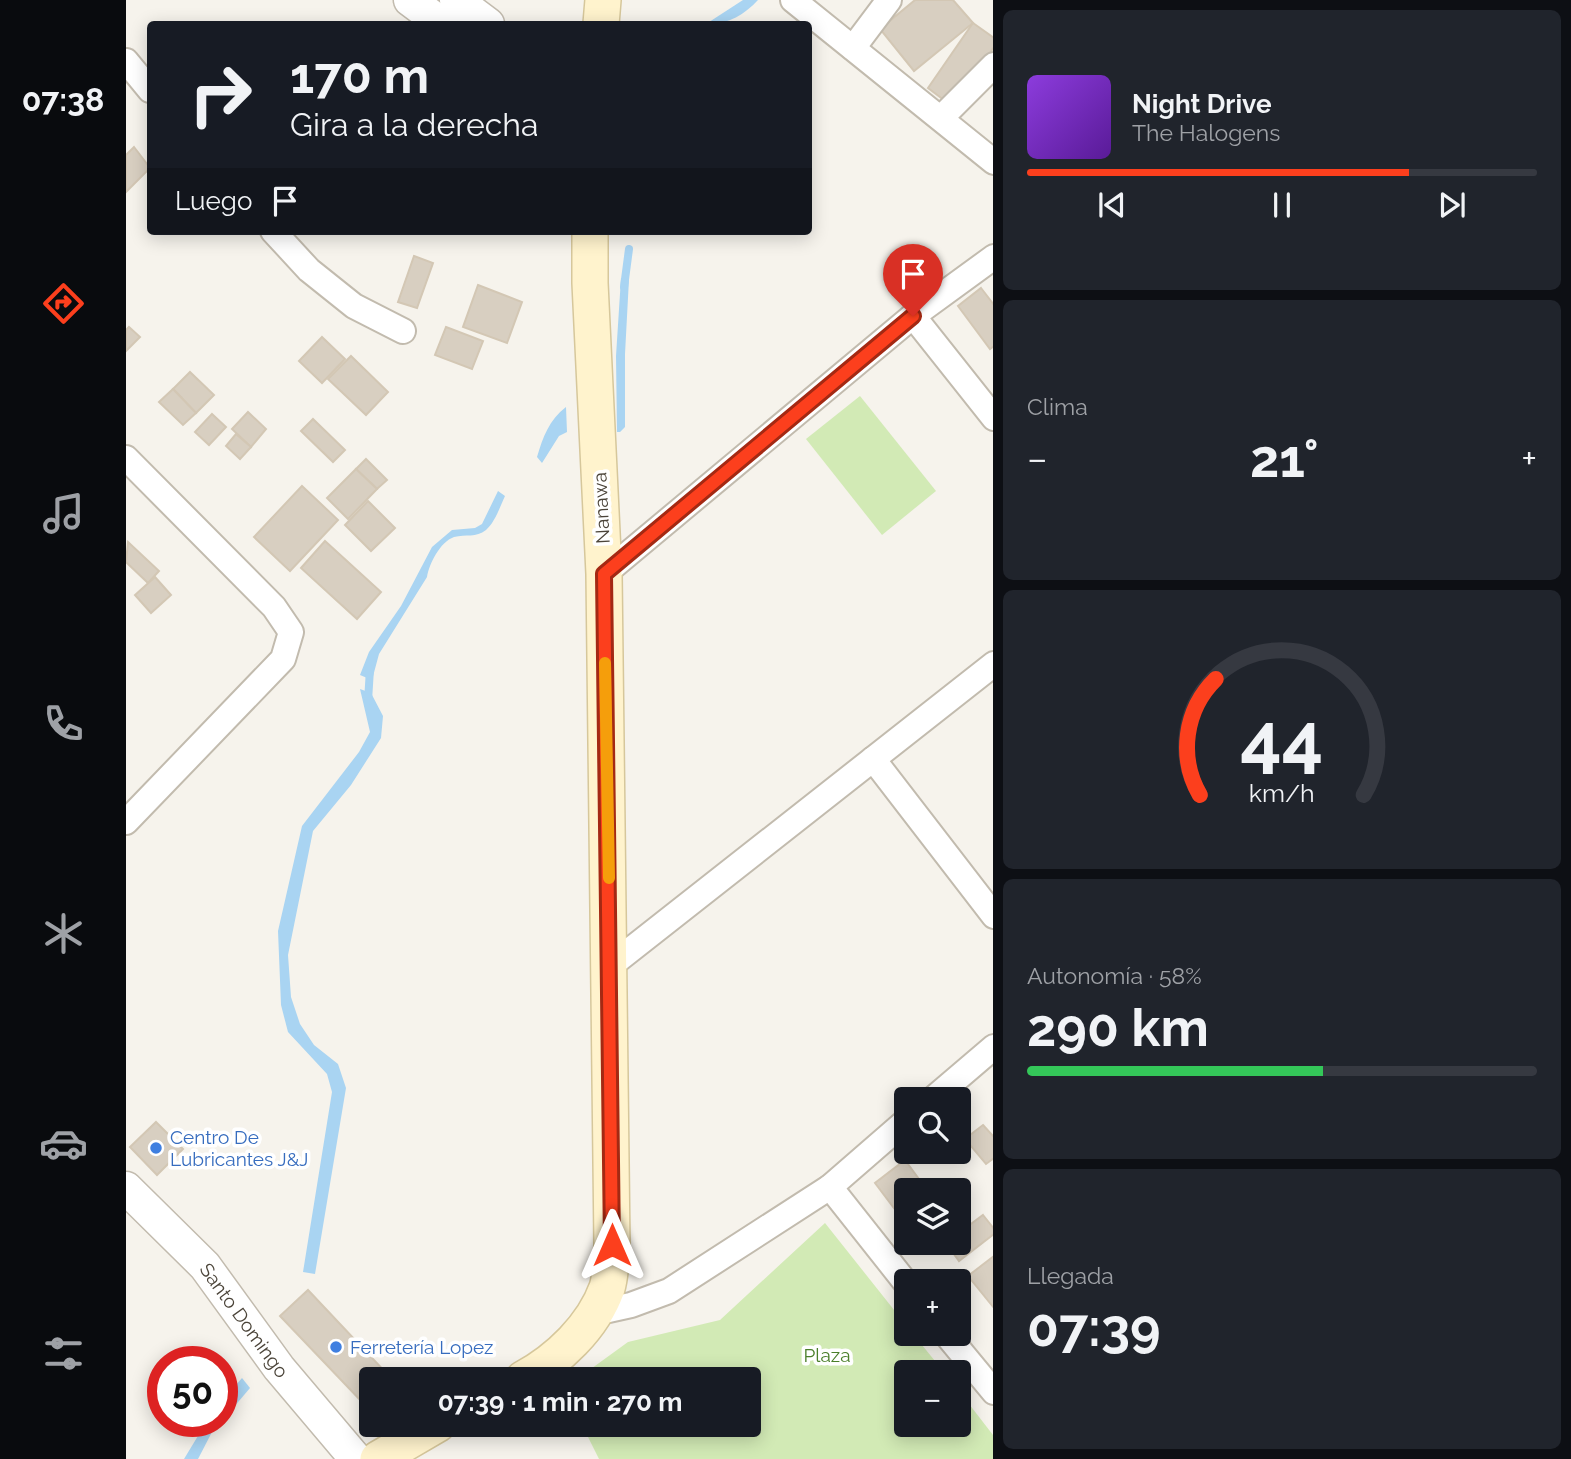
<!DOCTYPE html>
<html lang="es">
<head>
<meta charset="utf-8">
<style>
	:root { --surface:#171b24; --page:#20242c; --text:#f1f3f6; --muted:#9ea1a6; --line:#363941; --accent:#fc3f1d }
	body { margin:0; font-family:Raleway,sans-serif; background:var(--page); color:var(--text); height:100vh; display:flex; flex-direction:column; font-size:26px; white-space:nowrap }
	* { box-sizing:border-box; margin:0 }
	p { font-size:23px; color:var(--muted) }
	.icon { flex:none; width:38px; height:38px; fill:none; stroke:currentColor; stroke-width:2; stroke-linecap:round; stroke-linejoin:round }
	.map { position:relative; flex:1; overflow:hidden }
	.panel { display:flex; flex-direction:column; gap:10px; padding:10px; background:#0d0f14; width:578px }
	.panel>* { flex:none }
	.guide { position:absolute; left:21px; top:21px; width:665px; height:214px; border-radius:7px; box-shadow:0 4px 18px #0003; background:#171b24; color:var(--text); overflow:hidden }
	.controls { position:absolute; left:768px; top:1087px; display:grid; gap:14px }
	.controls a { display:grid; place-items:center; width:77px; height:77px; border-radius:7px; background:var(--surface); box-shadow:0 4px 18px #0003; font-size:35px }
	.speed { position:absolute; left:21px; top:1346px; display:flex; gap:14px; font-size:35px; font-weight:700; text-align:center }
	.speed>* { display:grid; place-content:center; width:91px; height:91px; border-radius:50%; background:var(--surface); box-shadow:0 4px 18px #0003; line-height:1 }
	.speed .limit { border:10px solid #d22; background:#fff; color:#111 }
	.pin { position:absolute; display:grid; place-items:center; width:60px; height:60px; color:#fff; margin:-72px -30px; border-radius:50% 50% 50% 0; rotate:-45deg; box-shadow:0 0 7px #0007 }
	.pin .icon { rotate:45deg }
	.me { position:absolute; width:77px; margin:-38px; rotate:0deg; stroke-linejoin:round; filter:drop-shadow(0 0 5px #0008) }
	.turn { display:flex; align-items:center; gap:24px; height:147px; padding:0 28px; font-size:32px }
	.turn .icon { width:91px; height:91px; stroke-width:2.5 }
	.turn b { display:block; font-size:49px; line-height:60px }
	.then { display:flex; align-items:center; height:66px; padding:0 28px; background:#0003; gap:14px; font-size:26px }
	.big { font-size:52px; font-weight:700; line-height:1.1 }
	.panel .tile { flex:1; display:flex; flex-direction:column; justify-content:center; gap:10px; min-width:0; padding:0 24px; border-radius:10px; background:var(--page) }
	.panel .dial { align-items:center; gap:0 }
	.dial svg { height:182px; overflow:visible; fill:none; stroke:var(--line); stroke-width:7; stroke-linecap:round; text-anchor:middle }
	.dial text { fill:var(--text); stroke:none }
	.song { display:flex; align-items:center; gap:21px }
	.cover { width:84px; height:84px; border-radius:10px; background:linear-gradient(135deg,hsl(270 70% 55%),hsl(270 70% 35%)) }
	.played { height:7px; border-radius:4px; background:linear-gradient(90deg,var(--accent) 75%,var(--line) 75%) }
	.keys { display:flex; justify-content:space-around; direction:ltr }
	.heat { display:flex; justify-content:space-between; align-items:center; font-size:38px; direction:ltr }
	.charge { height:10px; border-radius:5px; background:linear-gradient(90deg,#34c759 58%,var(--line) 0) }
	.trip { position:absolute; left:233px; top:1367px; width:402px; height:70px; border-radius:7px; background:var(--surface); box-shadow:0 4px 18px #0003; font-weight:700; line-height:70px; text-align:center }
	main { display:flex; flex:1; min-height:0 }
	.menu { display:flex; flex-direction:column; width:126px; justify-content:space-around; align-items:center; background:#090b0e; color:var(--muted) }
	.menu .icon { width:49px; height:49px }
	.menu .current { color:var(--accent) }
	.menu b { font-size:32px; color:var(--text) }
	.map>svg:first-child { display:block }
</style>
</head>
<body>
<main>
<nav class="menu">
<b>07:38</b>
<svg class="icon current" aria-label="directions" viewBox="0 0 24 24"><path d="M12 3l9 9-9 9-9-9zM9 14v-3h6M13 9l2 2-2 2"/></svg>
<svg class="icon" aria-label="music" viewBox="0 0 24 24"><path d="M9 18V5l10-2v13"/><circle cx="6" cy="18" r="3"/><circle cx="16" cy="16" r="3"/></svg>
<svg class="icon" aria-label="phone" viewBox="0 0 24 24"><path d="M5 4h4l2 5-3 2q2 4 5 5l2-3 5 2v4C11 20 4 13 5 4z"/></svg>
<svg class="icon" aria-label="climate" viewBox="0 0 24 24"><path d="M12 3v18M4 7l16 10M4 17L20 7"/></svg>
<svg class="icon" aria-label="car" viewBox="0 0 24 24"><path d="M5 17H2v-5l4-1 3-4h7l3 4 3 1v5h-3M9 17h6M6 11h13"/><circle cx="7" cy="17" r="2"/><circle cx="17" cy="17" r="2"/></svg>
<svg class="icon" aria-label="filters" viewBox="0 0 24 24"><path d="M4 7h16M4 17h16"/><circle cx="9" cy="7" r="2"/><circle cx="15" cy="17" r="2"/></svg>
</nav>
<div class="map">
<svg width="868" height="1459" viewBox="0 0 868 1459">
	<rect width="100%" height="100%" fill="#f6f3ec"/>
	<g fill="#d2eab5">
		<path d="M734,396l76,95 -54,44 -76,-96z"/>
		<path d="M699,1223l81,102v9h7l31,38h-38v52h53v-33l34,44v24h-394l-17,-34 167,-1v-45h-172l51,-37 92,-22z"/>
	</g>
	<g fill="#a9d4f2">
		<path d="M617,0h15c-14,15 -31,25 -52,24z"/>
		<path d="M495,278l8,1 -4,75v73l-5,5h-3l-1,-76z"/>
		<path d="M440,407l1,25 -8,4 -17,27 -5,-6c6,-20 12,-37 29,-50z"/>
		<path d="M372,491l7,5c-5,11 -10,26 -19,34 -10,8 -20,4 -32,7 -14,5 -25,27 -27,40l-48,77 -7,26 -12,-5 9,-23 32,-46 31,-59 20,-17 23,-2 7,-4z"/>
		<path d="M234,689l11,4 12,23 -2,22 -30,47 -38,46 -25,124 3,42 9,27 14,21 24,19 8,24 -31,186 -12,-2 29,-180 -5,-18 -39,-42 -7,-27 -3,-74 24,-105 57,-74 11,-20z"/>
		<path d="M116,1378l8,10 -28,33v-20z"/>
		<path d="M81,1421h15l-10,11 -14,27h-14z"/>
	</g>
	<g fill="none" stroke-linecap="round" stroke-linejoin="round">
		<g stroke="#a9d4f2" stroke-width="8">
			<path d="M498,287l5,-38"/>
			<path d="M242,701l2,-32"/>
		</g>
	</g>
	<g fill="#d8cfc1" stroke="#d3c7b4" stroke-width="2">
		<path d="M789,0h38l20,23 -59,48 -34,-42z"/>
		<path d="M847,23l21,15v9l-42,59 -24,-18z"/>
		<path d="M8,147l16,21 -24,24v-37z"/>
		<path d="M288,256l19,7 -16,45 -19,-6z"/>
		<path d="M352,285l44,17 -15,41 -44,-16z"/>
		<path d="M855,288l13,17v41l-4,3 -32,-43z"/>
		<path d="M3,327l11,10 -14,14v-21z"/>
		<path d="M320,327l37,14 -11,28 -37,-14z"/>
		<path d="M196,337l23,22 -23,24 -23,-22z"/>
		<path d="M225,356l37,36 -22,23 -38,-36z"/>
		<path d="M64,372l24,23 -18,18 -23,-24z"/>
		<path d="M47,389l23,24 -13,12 -24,-23z"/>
		<path d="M122,412l18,17 -15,18 -19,-18z"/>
		<path d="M86,414l14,13 -17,18 -14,-13z"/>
		<path d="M187,419l32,31 -12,12 -32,-31z"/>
		<path d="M110,434l15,13 -11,12 -14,-13z"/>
		<path d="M240,459l21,21 -10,9 -21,-20z"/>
		<path d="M230,469l21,20 -29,30 -21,-21z"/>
		<path d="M176,486l36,34 -48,51 -36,-34z"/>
		<path d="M242,501l27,27 -24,23 -26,-26z"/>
		<path d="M199,541l56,51 -24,27 -56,-51z"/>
		<path d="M2,542l31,29 -11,12 -22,-21z"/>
		<path d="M29,577l16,18 -20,18 -16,-18z"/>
		<path d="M30,1122l27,27 -26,26 -27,-28z"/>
		<path d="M857,1125l11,12v21l-8,6 -21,-25z"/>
		<path d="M779,1160l22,30h-21v34l-31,-41z"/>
		<path d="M857,1215l11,14v5l-35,27 -13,-18 13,-1v-9z"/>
		<path d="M868,1256v52l-26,-32z"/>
		<path d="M182,1290l83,88 -20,1v18l-7,7 -84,-88z"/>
	</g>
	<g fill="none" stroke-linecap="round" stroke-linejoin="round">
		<defs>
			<g id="minor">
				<path d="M667,0l201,162"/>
				<path d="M727,48l36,-48"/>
				<path d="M0,61l24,29"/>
				<path d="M815,118l53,-53"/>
				<path d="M147,231l36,39 45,36 49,25"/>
				<path d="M787,316l81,102"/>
				<path d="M0,458l148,149 17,25 -8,27 -157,163"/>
				<path d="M478,574l309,-258 81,-59"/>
				<path d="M747,759l121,157"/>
				<path d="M484,966l384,-302"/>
				<path d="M807,1099l61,-52"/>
				<path d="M704,1187l76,96"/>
				<path d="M469,1313l36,-8 38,-14 161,-104 76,-66"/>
				<path d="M820,1334l48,58"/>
			</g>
			<g id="tertiary">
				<path d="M284,0l32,24"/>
				<path d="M330,0l32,24"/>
				<path id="s1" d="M0,1188l79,78 74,102 77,91"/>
			</g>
			<g id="secondary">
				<path d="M475,24l2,-24"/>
				<path d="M397,1379c35,-19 70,-52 84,-91 4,-13 4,-29 5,-43l-8,-671 -14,-291v-52"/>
				<path d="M252,1459l60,-35"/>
			</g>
		</defs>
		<use href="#minor" stroke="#c2bbae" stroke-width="28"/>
		<use href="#tertiary" stroke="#c2bbae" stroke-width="35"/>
		<use href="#secondary" stroke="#d6c79b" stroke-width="38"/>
		<use href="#minor" stroke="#fff" stroke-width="24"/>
		<use href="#tertiary" stroke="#fff" stroke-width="32"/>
		<use href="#secondary" stroke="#fff3cd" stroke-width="35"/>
	</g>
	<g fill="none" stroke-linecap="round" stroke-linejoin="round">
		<defs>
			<path id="route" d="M486,1245l-8,-671 309,-258"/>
		</defs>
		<use href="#route" stroke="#a42913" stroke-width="18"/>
		<use href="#route" stroke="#fc3f1d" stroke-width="12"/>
		<path stroke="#f59e0b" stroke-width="12" d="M479,663l4,215"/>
	</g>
	<g fill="#3f7fe0" stroke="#fff" stroke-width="2.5">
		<circle cx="30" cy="1148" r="7"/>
		<circle cx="210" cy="1347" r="7"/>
	</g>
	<g text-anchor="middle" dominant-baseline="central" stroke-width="7" stroke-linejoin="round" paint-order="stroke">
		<g font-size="19" fill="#4b4439" stroke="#fff">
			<text transform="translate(475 508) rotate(-93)">Nanawa</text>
			<text stroke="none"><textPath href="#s1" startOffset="178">Santo Domingo</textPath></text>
		</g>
		<g font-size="19" fill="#366cbe" stroke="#fff" text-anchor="start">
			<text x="44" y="1137">Centro De<tspan x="44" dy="22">Lubricantes J&amp;J</tspan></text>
			<text x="224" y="1347">Ferretería Lopez</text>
		</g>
		<g font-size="19" fill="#4a7f2a" stroke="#fff">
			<text x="701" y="1355">Plaza</text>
		</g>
	</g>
</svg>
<div class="controls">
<a><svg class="icon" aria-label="search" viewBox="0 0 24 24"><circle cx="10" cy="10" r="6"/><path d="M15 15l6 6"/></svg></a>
<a><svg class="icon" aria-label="layers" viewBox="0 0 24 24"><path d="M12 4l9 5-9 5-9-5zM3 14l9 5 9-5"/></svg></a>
<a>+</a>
<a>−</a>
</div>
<div class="speed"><div class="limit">50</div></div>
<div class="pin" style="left:787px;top:316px;background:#d93025"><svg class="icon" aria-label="arrive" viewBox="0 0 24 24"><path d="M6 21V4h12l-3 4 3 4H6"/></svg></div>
<svg class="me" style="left:486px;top:1245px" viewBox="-20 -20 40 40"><path d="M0-17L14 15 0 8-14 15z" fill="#fc3f1d" stroke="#fff" stroke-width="4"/></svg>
<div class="trip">07:39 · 1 min · 270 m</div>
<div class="guide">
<div class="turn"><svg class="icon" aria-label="right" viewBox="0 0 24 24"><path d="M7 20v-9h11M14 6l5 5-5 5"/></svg><div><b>170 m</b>Gira a la derecha</div></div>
<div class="then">Luego<svg class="icon" aria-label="arrive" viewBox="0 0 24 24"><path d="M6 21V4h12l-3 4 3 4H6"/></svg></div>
</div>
</div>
<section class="panel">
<div class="tile">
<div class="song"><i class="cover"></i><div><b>Night Drive</b><p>The Halogens</p></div></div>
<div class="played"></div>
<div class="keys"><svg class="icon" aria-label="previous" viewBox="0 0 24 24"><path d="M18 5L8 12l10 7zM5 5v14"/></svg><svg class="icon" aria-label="pause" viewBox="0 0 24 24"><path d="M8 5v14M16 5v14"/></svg><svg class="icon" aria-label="next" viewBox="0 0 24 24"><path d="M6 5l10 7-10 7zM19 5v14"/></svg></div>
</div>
<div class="tile"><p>Clima</p>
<div class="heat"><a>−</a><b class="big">21°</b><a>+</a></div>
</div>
<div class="tile dial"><svg viewBox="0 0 100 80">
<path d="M14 69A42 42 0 1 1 86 69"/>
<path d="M14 69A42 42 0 0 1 21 18" stroke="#fc3f1d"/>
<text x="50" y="56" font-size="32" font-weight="700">44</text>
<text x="50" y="72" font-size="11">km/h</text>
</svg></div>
<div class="tile"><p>Autonomía · 58%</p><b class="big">290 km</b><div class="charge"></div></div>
<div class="tile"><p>Llegada</p><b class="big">07:39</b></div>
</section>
</main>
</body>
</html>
